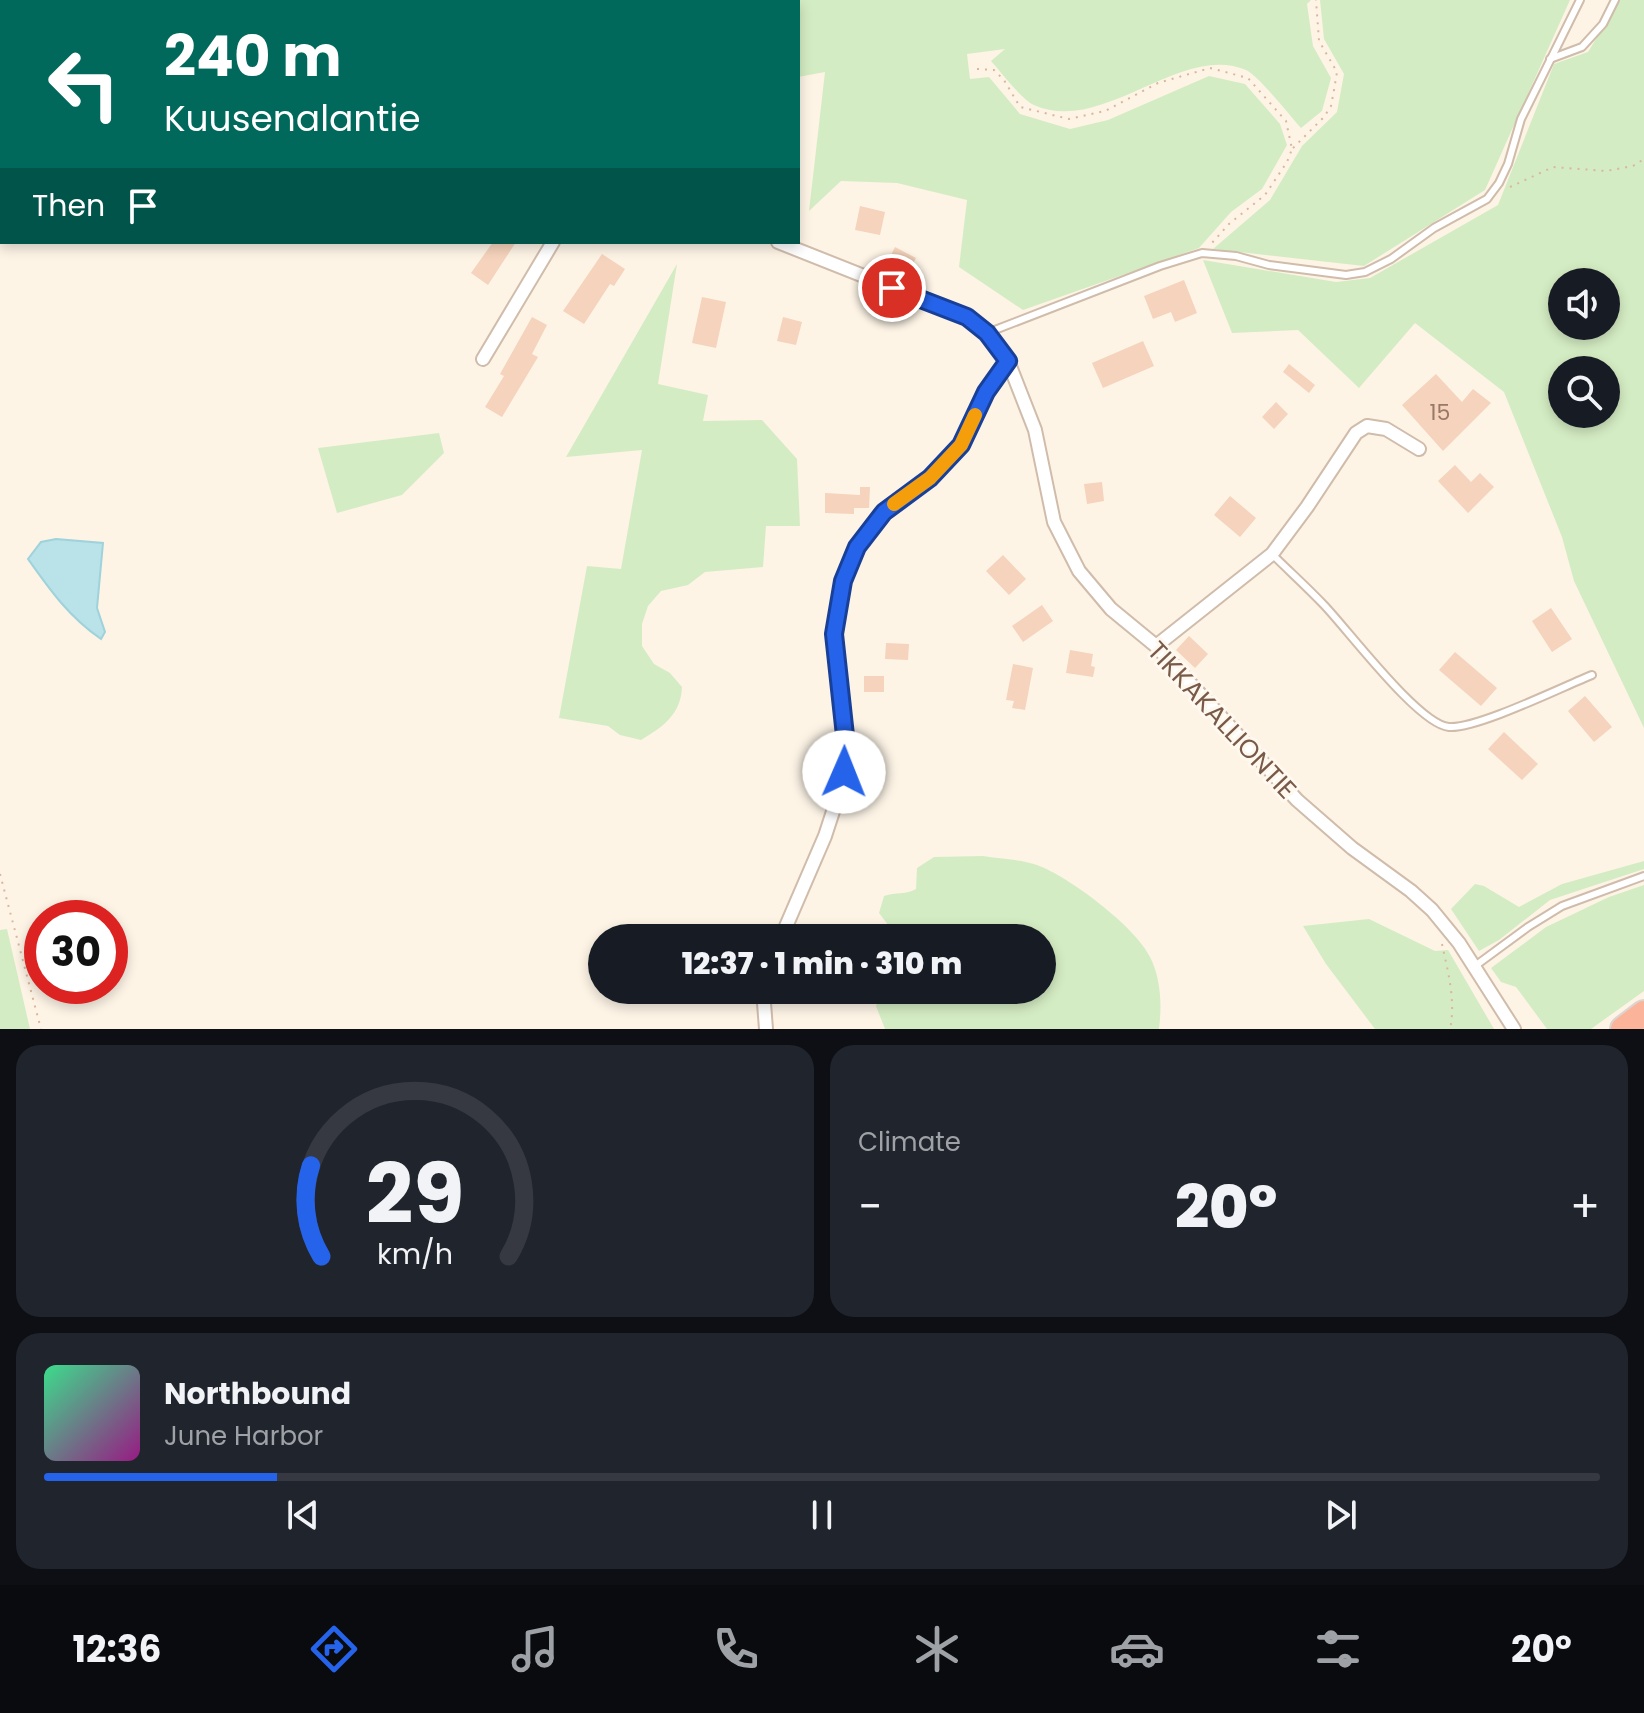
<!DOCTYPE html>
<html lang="en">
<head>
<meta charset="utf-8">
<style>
	:root { --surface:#171b24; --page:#20242c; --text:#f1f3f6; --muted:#9ea1a6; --line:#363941; --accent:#2563eb }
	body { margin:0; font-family:Poppins,sans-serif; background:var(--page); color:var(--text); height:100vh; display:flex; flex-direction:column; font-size:30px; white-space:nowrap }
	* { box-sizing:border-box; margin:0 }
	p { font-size:26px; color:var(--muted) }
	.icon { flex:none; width:44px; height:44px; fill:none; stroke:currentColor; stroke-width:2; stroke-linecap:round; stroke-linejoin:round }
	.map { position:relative; height:1029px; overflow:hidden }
	.drawer { display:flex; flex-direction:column; gap:16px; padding:16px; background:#0d0f14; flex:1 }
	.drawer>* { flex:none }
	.guide { position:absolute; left:0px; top:0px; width:800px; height:244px; box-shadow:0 4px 12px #0003; background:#00695c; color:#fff; overflow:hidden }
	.tools { position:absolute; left:1548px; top:268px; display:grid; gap:16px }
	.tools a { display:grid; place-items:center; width:72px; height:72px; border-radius:50%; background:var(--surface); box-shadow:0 4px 12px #0003; font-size:40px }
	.speed { position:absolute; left:24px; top:900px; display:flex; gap:16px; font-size:40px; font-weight:700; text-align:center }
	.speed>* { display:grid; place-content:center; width:104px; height:104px; border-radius:50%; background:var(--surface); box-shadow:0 4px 12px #0003; line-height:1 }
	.speed .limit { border:12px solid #d22; background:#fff; color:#111 }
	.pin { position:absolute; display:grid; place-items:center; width:68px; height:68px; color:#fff; margin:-34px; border:4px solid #fff; border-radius:50%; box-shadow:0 2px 8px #0007 }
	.me { position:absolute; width:88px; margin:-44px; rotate:1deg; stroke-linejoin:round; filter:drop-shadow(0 0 6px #0008) }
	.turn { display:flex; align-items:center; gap:28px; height:168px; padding:0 32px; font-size:36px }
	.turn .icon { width:104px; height:104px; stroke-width:2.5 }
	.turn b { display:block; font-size:56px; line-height:68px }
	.then { display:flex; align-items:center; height:76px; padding:0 32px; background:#0003; gap:16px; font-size:30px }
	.big { font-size:60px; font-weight:800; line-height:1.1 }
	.drawer .card { flex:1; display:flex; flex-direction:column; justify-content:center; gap:12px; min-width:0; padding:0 28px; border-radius:24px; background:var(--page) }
	.drawer .dial { align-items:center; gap:0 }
	.dial svg { height:208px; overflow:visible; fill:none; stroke:var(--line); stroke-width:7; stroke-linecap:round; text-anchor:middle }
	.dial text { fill:var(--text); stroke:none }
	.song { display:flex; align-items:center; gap:24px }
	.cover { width:96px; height:96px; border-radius:12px; background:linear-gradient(135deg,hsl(150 70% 55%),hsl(310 70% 35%)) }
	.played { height:8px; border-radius:4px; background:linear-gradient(90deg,var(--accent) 15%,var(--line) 15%) }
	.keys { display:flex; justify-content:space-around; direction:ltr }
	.heat { display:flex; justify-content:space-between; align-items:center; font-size:44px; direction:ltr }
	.drawer .tiles { flex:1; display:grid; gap:16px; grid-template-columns:1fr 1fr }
	.card:last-child { grid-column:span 2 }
	.trip { position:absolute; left:588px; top:924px; width:468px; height:80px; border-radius:40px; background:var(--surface); box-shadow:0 4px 12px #0003; font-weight:800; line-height:80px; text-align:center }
	.dock { display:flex; height:128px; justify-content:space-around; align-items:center; background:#090b0e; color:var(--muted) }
	.dock .icon { width:56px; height:56px }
	.dock .active { color:var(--accent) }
	.dock b { font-size:36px; color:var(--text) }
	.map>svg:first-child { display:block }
</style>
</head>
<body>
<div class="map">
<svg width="1644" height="1029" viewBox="0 0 1644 1029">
	<rect width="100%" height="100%" fill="#fdf4e6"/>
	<g fill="#d4ecc3" fill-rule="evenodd">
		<path d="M537,0h774l-4,4 6,42 18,32 -9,33 -21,17c-10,-11 -43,-53 -55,-58 -65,-28 -144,66 -212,35 -13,-6 -33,-33 -43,-44l14,-12 -38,5 3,25 19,-2 31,37 50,15 38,-9 101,-44 36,8 35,40 7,21 -25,44 -31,23 -32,36 -176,62 -64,-43 8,-67 -70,-17 -56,-2 -32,30 16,-139 -27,5v-75z"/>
		<path d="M1320,0h250l-85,190 -121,76 -151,-17 57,-49 32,-54 35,-34 7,-38 -20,-35z"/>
		<path d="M1620,0h24v728l-70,-147 -12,-44 -58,-145 -89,-69 -56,65 -61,-58 -66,3 -29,-73 133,22 34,-4 128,-73 56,-141 34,-12zM1562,282h44v44h-44zM1562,370h44v44h-44z"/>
		<path d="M677,264l-19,120 50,11 -5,26 59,-1 35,39 3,67h-34l-3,41 -58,5 -17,13 -27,6 -13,15 -6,18v22l12,18 16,9 12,14c-1,27 -19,40 -41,53l-21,-5 -12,-9 -49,-8 28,-152 34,3 21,-119 -76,7z"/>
		<path d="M439,433l5,20 -42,42 -65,18 -19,-65z"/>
		<path d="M983,856c17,3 37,3 54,9 31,11 99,62 113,92 11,21 12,49 9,72h-274l-9,-23 5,-16h161v-52h-148l1,-4 -16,-21 5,-17c12,-4 22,-1 32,-7l1,-21 17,-11z"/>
		<path d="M1644,861v8l-94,31 -51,40 -20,11 -28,-42 24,-25 9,2 35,21 43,-23z"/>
		<path d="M1644,885v106l-53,38h-44l-31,-42 -15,-5 -10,-14 55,-41 63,-30z"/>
		<path d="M1369,919l66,32 13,-1 46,79h-119l-49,-65 -23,-38z"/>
		<path d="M7,929l23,100h-30v-99z"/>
	</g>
	<path fill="#b9e2e9" stroke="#9fd2db" stroke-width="2" d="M56,539l47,4 -6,65 8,24 -4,7c-32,-22 -51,-49 -73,-80l13,-17z"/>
	<g fill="#f5d3bc">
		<path d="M860,206l25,6 -5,23 -25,-5z"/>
		<path d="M493,242h23l-28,43 -17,-12z"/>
		<path d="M895,247l21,11 -8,15 -21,-10z"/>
		<path d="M602,254l23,15 -11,17 -4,-2 -26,40 -21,-13z"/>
		<path d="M1184,280l13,33 -22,9 -4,-10 -18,7 -9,-23z"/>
		<path d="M702,297l24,5 -10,46 -24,-5z"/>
		<path d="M532,317l15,8 -15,29 6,3 -36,60 -17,-10 19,-31 -4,-2z"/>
		<path d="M783,317l19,5 -6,23 -19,-4z"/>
		<path d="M1143,341l11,25 -51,22 -11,-25z"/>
		<path d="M1289,364l26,21 -6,8 -26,-21z"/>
		<path d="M1436,374l26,28 11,-13 18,14 -48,48 -41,-46z"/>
		<path d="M1276,402l12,12 -14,15 -12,-12z"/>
		<path d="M1455,465l16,17 9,-9 14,14 -26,26 -30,-32z"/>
		<path d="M1102,482l2,19 -17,3 -3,-20z"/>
		<path d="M860,487h10l-1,21h-15v6l-29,-1v-20l35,2z"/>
		<path d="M1230,496l26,22 -16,19 -26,-22z"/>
		<path d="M1003,555l23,24 -17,16 -23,-24z"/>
		<path d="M1042,605l11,16 -30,21 -11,-16z"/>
		<path d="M1551,608l21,31 -20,13 -20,-31z"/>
		<path d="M1189,636l19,18 -13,14 -19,-18z"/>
		<path d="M886,643l23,1 -1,16 -23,-1z"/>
		<path d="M1070,650l23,4 -2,12 4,1 -2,10 -27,-4z"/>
		<path d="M1455,652l42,36 -16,18 -42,-36z"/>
		<path d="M1013,664l20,4 -8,42 -13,-2 2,-7 -8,-1z"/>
		<rect x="864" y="676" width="20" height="16"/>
		<path d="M1585,696l27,31 -18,15 -26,-31z"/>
		<path d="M1504,732l34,32 -16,16 -34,-31z"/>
	</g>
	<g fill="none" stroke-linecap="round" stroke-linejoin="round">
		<defs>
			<g id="lane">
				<path d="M1550,59l32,-12 21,-23 12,-24"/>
				<path d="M987,333l173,-67 42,-13 34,3 33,9 77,10 19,-3 26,-13 43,-31 53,-29 12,-16 9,-19 13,-45 59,-119"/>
				<path d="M1272,554c17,17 35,33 52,51 24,25 95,120 125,122 28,2 113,-40 143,-52"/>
				<path d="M1475,966l53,-39 34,-21 82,-30"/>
			</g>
			<g id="street">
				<path d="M517,0l1,2"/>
				<path d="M34,2l1,-2"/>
				<path d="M0,51l2,-3"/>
				<path d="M778,242l189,75 20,16 21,28 -22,31 -25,53 -31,33 -46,34 -27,35 -14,34 -9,53 13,120 -7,36 -15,46 -44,102"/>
				<path d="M483,359l70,-117"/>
				<path d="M1008,361l27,69 19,92 25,49 32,38 45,37 141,154 55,48 59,43 21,19 27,33 55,86"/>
				<path d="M1156,646l116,-92 35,-47 49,-74 11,-7 19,3 33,20"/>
				<path d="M763,990l3,39"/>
			</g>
			<path id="highway" d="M1623,1029l21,-16"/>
		</defs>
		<use href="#lane" stroke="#d0bcab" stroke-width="10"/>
		<use href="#street" stroke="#d0bcab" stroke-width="16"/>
		<use href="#highway" stroke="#dcd4d0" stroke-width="28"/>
		<g stroke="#dab69f" stroke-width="2" stroke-dasharray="2 6" stroke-linecap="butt">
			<path d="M977,69l17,1 10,10 16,27 49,12 36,-8 53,-28 52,-15 38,10 38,43 6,28 -5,13 -22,33 -36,29 -18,20"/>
			<path d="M0,101l2,4"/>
			<path d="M1293,148l31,-31 7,-11 3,-16 3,-18 -18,-31 -3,-41"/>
			<path d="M1510,187l43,-20 53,4 27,-5 11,-7"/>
			<path d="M0,874l41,155"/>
			<path d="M1442,944c6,28 14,57 8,85"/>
		</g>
		<use href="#lane" stroke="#fff" stroke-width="6"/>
		<use href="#street" stroke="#fff" stroke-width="12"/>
		<use href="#highway" stroke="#fbb39a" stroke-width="24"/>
	</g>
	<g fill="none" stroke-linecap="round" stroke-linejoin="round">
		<defs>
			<path id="route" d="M844,772l3,-18 -13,-120 9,-53 14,-34 27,-35 46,-34 31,-33 25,-53 22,-31 -21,-28 -20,-16 -75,-29"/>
		</defs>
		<use href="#route" stroke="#184099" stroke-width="20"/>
		<use href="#route" stroke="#2563eb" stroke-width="14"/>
		<path stroke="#f59e0b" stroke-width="14" d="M894,504l36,-26 31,-33 14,-30"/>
	</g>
	<g text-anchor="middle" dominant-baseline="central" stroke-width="6" stroke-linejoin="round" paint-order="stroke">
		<g font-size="22" fill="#987866">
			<text x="1440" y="412">15</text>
		</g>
		<g font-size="26" fill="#795a49" stroke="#fff8ee">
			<text transform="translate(1222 720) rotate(47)">TIKKAKALLIONTIE</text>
		</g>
	</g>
</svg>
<div class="tools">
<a><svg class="icon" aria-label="sound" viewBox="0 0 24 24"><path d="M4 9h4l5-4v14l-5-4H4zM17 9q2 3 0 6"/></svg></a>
<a><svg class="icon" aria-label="search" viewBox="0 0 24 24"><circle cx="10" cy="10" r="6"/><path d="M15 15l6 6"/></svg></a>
</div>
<div class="speed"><div class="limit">30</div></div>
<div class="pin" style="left:892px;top:288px;background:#d93025"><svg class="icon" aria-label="arrive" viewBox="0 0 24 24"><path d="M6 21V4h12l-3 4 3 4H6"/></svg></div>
<svg class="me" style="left:844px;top:772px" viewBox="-20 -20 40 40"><circle r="19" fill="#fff"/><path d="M0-13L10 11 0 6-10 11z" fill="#2563eb"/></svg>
<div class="trip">12:37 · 1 min · 310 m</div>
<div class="guide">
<div class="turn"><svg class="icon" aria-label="left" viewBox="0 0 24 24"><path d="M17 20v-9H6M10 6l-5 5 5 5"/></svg><div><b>240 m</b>Kuusenalantie</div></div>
<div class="then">Then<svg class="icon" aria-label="arrive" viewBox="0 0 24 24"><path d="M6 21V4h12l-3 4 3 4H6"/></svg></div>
</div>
</div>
<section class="drawer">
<div class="tiles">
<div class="card dial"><svg viewBox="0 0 100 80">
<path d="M14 69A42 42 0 1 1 86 69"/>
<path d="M14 69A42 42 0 0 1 10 34" stroke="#2563eb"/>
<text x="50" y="56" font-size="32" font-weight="700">29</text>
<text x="50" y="72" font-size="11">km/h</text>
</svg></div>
<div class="card"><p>Climate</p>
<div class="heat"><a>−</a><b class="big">20°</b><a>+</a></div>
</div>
<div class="card">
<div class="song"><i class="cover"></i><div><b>Northbound</b><p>June Harbor</p></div></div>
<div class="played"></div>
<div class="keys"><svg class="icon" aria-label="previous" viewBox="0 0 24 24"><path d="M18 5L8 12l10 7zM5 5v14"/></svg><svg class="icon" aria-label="pause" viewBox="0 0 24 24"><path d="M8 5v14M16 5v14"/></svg><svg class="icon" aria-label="next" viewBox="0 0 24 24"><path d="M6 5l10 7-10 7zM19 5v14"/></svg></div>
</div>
</div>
</section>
<nav class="dock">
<b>12:36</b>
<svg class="icon active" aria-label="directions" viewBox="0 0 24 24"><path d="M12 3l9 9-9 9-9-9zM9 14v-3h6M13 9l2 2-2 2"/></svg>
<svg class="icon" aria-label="music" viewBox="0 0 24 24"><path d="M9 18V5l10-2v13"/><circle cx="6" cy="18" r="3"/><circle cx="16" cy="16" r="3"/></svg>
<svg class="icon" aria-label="phone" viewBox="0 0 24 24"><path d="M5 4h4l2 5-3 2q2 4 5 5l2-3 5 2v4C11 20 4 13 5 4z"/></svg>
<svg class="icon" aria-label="climate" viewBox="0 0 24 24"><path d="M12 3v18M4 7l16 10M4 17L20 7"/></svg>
<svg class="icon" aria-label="car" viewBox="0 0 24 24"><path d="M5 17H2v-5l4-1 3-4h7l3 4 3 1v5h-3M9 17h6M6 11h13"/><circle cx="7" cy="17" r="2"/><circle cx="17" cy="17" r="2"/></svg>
<svg class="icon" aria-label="filters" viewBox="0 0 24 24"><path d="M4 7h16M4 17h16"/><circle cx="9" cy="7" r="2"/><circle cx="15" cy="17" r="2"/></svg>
<b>20°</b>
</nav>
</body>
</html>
